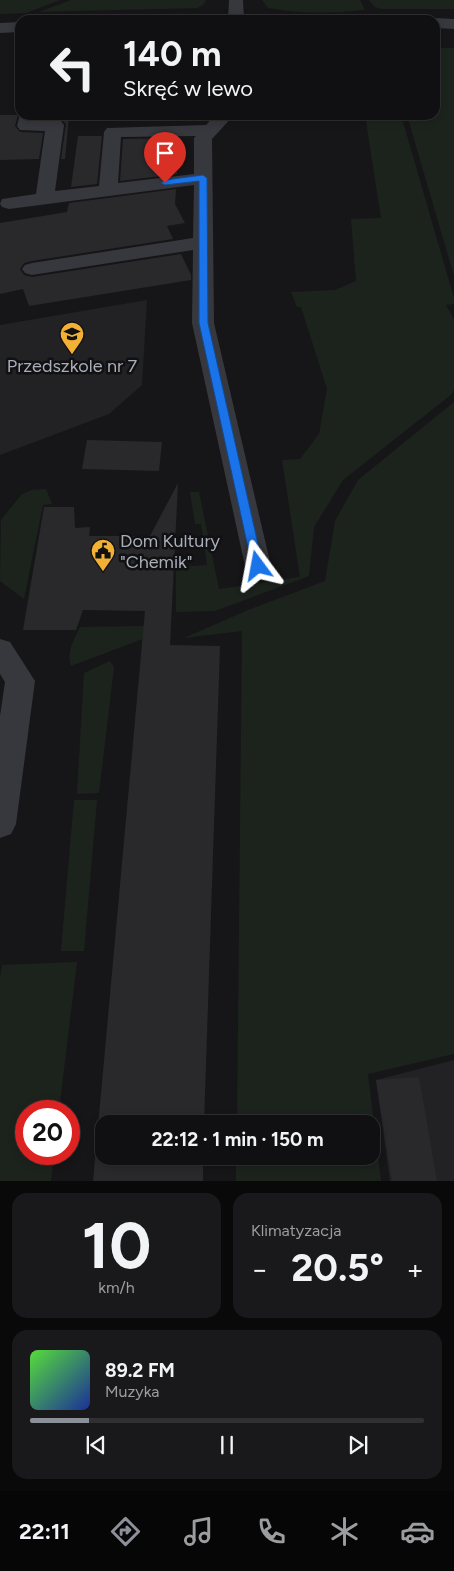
<!DOCTYPE html>
<html lang="pl">
<head>
<meta charset="utf-8">
<style>
	:root { --surface:#101012; --page:#19191b; --text:#f1f3f6; --muted:#9c9d9f; --line:#303032; --accent:#8c9099 }
	body { margin:0; font-family:Figtree,sans-serif; background:var(--page); color:var(--text); height:100vh; display:flex; flex-direction:column; font-size:19px; white-space:nowrap }
	* { box-sizing:border-box; margin:0 }
	p { font-size:16px; color:var(--muted) }
	.icon { flex:none; width:28px; height:28px; fill:none; stroke:currentColor; stroke-width:2; stroke-linecap:round; stroke-linejoin:round }
	.map { position:relative; height:1181px; overflow:hidden }
	.sheet { display:flex; flex-direction:column; gap:12px; padding:12px; background:#09090a; flex:1 }
	.sheet>* { flex:none }
	.guide { position:absolute; left:15px; top:15px; width:425px; height:105px; border-radius:15px; box-shadow:0 2px 8px #0003,0 0 0 1px var(--line); background:#101012; color:var(--text); overflow:hidden }
	.speed { position:absolute; left:15px; top:1100px; display:flex; gap:10px; font-size:25px; font-weight:700; text-align:center }
	.speed>* { display:grid; place-content:center; width:65px; height:65px; border-radius:50%; background:var(--surface); box-shadow:0 2px 8px #0003,0 0 0 1px var(--line); line-height:1 }
	.speed .limit { border:8px solid #d22; background:#fff; color:#111 }
	.pin { position:absolute; display:grid; place-items:center; width:42px; height:42px; color:#fff; margin:-51px -21px; border-radius:50% 50% 50% 0; rotate:-45deg; box-shadow:0 0 5px #0007 }
	.pin .icon { rotate:45deg }
	.me { position:absolute; width:55px; margin:-28px; rotate:347deg; stroke-linejoin:round; filter:drop-shadow(0 0 4px #0008) }
	.turn { display:flex; align-items:center; gap:18px; height:105px; padding:0 25px; font-size:22px }
	.turn .icon { width:65px; height:65px; stroke-width:2.5 }
	.turn b { display:block; font-size:35px; line-height:42px }
	.big { font-size:38px; font-weight:700; line-height:1.1 }
	.sheet .tile { flex:1; display:flex; flex-direction:column; justify-content:center; gap:8px; min-width:0; padding:0 18px; border-radius:15px; background:var(--page) }
	.sheet .dial { align-items:center; gap:0 }
	.dial b { font-size:65px; line-height:1 }
	.song { display:flex; align-items:center; gap:15px }
	.cover { width:60px; height:60px; border-radius:8px; background:linear-gradient(135deg,hsl(110 70% 55%),hsl(230 70% 35%)) }
	.played { height:5px; border-radius:2px; background:linear-gradient(90deg,var(--accent) 15%,var(--line) 15%) }
	.keys { display:flex; justify-content:space-around; direction:ltr }
	.heat { display:flex; justify-content:space-between; align-items:center; font-size:28px; direction:ltr }
	.sheet .tiles { flex:1; display:grid; gap:12px; grid-template-columns:1fr 1fr }
	.tile:last-child { grid-column:span 2 }
	.trip { position:absolute; left:95px; top:1115px; width:285px; height:50px; border-radius:15px; background:var(--surface); box-shadow:0 2px 8px #0003,0 0 0 1px var(--line); font-weight:700; line-height:50px; text-align:center }
	.tab-bar { display:flex; height:80px; justify-content:space-around; align-items:center; background:#060607; color:var(--muted) }
	.tab-bar .icon { width:35px; height:35px }
	.tab-bar .current { color:var(--accent) }
	.tab-bar b { font-size:22px; color:var(--text) }
	.map>svg:first-child { display:block }
</style>
</head>
<body>
<div class="map">
<svg width="454" height="1181" viewBox="0 0 454 1181">
	<rect width="100%" height="100%" fill="#161618"/>
	<g fill="#222225">
		<path d="M147,300l-5,85 -33,29 -109,41v-130z"/>
		<path d="M454,1060v121h-64l-14,-101z"/>
	</g>
	<g fill="#1c231d">
		<path d="M0,0h60l-34,13 -26,1z"/>
		<path d="M71,0h135l-3,5 -6,3 -158,4z"/>
		<path d="M262,0h98l5,10c-29,3 -69,4 -97,-2z"/>
		<path d="M369,0h85v9h-72l-7,-2z"/>
		<path d="M435,48h19v228l-47,-161h28z"/>
		<path d="M365,115h36l53,183v6l-8,1 8,14v70l-2,5 -109,86 -29,47 -5,49 -94,35 -39,1v-45l31,-2 -6,-41h-6l-5,-32h9l20,97 81,-12 -18,-117 18,-1 19,-25 8,-45 -26,-82h-4l-6,-15 44,-2 21,-9 -5,-62 30,-1z"/>
		<path d="M454,402v652l-86,20 13,107h-145v-25h135v-32h-134l5,-493 -58,7 64,-28 77,-29 10,-60 23,-41z"/>
		<path d="M46,489l6,15 -9,1 -19,94 -24,-18 1,-61 21,-26 10,-4z"/>
		<path d="M144,626l12,8 -85,32c-5,-12 3,-27 9,-39z"/>
		<path d="M110,661l4,6 -15,126 -22,1 7,-121z"/>
		<path d="M74,800h23l-13,151h-23z"/>
		<path d="M77,962l-18,149h-33v43h28l-3,27h-51v-203l2,-13z"/>
	</g>
	<g fill="#29292c">
		<path d="M0,115h18l-3,11 5,6 23,1 -4,26 -39,1z"/>
		<path d="M39,115h30l-4,44h-4l5,-35 -5,-5 -23,-1z"/>
		<path d="M78,136h24l-5,48 -26,3z"/>
		<path d="M179,138l-2,36 -57,7 3,-42z"/>
		<path d="M176,189l-1,15 10,19 -18,3 6,13 -141,22 -8,2 -4,6 4,6 8,2 149,-23 10,21v5l-162,26 -6,-17 -23,5v-71l67,-11 2,-9z"/>
		<path d="M87,440l75,2 -3,29 -77,-2z"/>
		<path d="M178,483l-8,162 50,1 -16,478h-100v32h99v25h-110l52,-570 -62,-1 -7,20h-53l21,-123h30l1,21 15,-1 -1,9h61z"/>
		<path d="M419,1077l18,104h-45l-16,-101z"/>
	</g>
	<g fill="none" stroke-linecap="round" stroke-linejoin="round">
		<g fill="#37383d" fill-rule="evenodd">
			<path d="M229,0h14l1,20h-16z"/>
			<path d="M435,18l19,1v10l-19,-1v-8h-6z"/>
			<path d="M20,22v10l-20,1v-10z"/>
			<path d="M20,114l17,1 -1,5 25,1 3,4 -9,66 44,-5 5,-54 3,-4 99,-3 9,-10h19l-22,24 2,184 57,243 -3,7 -10,3 -10,-3 -3,-7 -53,-243 1,-73 -161,25 -7,-2 -3,-4 3,-4 7,-2 161,-25 1,-53 -185,24 -7,-2 -2,-3 2,-5 34,-5 9,-63 -25,-1 -3,-4zM196,136l-2,2v36l-76,9 3,-46z"/>
			<path d="M0,639l10,3 25,39 -19,143 -5,10 -11,4v-122l5,-34 -5,-8z"/>
		</g>
	</g>
	<path fill="#1a73e8" stroke="#114b97" d="M203,175l4,3 1,145 55,243 -5,4 -6,-4 -53,-243v-142l-34,4 -4,-2 4,-3z"/>
	<defs>
		<symbol id="school-pin" viewBox="-11 -11 22 30"><path d="M0 17L-7.5 6A9.5 9.5 0 1 1 7.5 6Z" fill="#f2b134" stroke="#111113"/><path d="M0-5L7-2L0 1L-7-2ZM-4 1L0 2.5L4 1V4Q0 6-4 4Z" fill="#111"/></symbol>
		<symbol id="civic-pin" viewBox="-11 -11 22 30"><path d="M0 17L-7.5 6A9.5 9.5 0 1 1 7.5 6Z" fill="#f2b134" stroke="#111113"/><path d="M-.6-6.5H3V-4.5H.6V-3L4-1V1h2V6H-6V1h2V-1L-.6-3ZM-1.2 2.5V6h2.4V2.5Z" fill="#111"/></symbol>
	</defs>
	<g fill-rule="evenodd">
		<use href="#school-pin" x="58" y="320" width="28" height="38"/>
		<use href="#civic-pin" x="89" y="537" width="28" height="38"/>
	</g>
	<g text-anchor="middle" dominant-baseline="central" stroke-width="5" stroke-linejoin="round" paint-order="stroke">
		<g font-size="18" fill="#a8adb8" stroke="#111113">
			<text x="72" y="366">Przedszkole nr 7</text>
			<text x="120" y="541" text-anchor="start">Dom Kultury<tspan x="120" dy="21">"Chemik"</tspan></text>
		</g>
	</g>
</svg>
<div class="speed"><div class="limit">20</div></div>
<div class="pin" style="left:165px;top:183px;background:#d93025"><svg class="icon" aria-label="arrive" viewBox="0 0 24 24"><path d="M6 21V4h12l-3 4 3 4H6"/></svg></div>
<svg class="me" style="left:258px;top:566px" viewBox="-20 -20 40 40"><path d="M0-17L14 15 0 8-14 15z" fill="#1a73e8" stroke="#fff" stroke-width="4"/></svg>
<div class="trip">22:12 · 1 min · 150 m</div>
<div class="guide">
<div class="turn"><svg class="icon" aria-label="left" viewBox="0 0 24 24"><path d="M17 20v-9H6M10 6l-5 5 5 5"/></svg><div><b>140 m</b>Skręć w lewo</div></div>
</div>
</div>
<section class="sheet">
<div class="tiles">
<div class="tile dial"><b>10</b><p>km/h</p></div>
<div class="tile"><p>Klimatyzacja</p>
<div class="heat"><a>−</a><b class="big">20.5°</b><a>+</a></div>
</div>
<div class="tile">
<div class="song"><i class="cover"></i><div><b>89.2 FM</b><p>Muzyka</p></div></div>
<div class="played"></div>
<div class="keys"><svg class="icon" aria-label="previous" viewBox="0 0 24 24"><path d="M18 5L8 12l10 7zM5 5v14"/></svg><svg class="icon" aria-label="pause" viewBox="0 0 24 24"><path d="M8 5v14M16 5v14"/></svg><svg class="icon" aria-label="next" viewBox="0 0 24 24"><path d="M6 5l10 7-10 7zM19 5v14"/></svg></div>
</div>
</div>
</section>
<nav class="tab-bar">
<b>22:11</b>
<svg class="icon current" aria-label="directions" viewBox="0 0 24 24"><path d="M12 3l9 9-9 9-9-9zM9 14v-3h6M13 9l2 2-2 2"/></svg>
<svg class="icon" aria-label="music" viewBox="0 0 24 24"><path d="M9 18V5l10-2v13"/><circle cx="6" cy="18" r="3"/><circle cx="16" cy="16" r="3"/></svg>
<svg class="icon" aria-label="phone" viewBox="0 0 24 24"><path d="M5 4h4l2 5-3 2q2 4 5 5l2-3 5 2v4C11 20 4 13 5 4z"/></svg>
<svg class="icon" aria-label="climate" viewBox="0 0 24 24"><path d="M12 3v18M4 7l16 10M4 17L20 7"/></svg>
<svg class="icon" aria-label="car" viewBox="0 0 24 24"><path d="M5 17H2v-5l4-1 3-4h7l3 4 3 1v5h-3M9 17h6M6 11h13"/><circle cx="7" cy="17" r="2"/><circle cx="17" cy="17" r="2"/></svg>
</nav>
</body>
</html>
